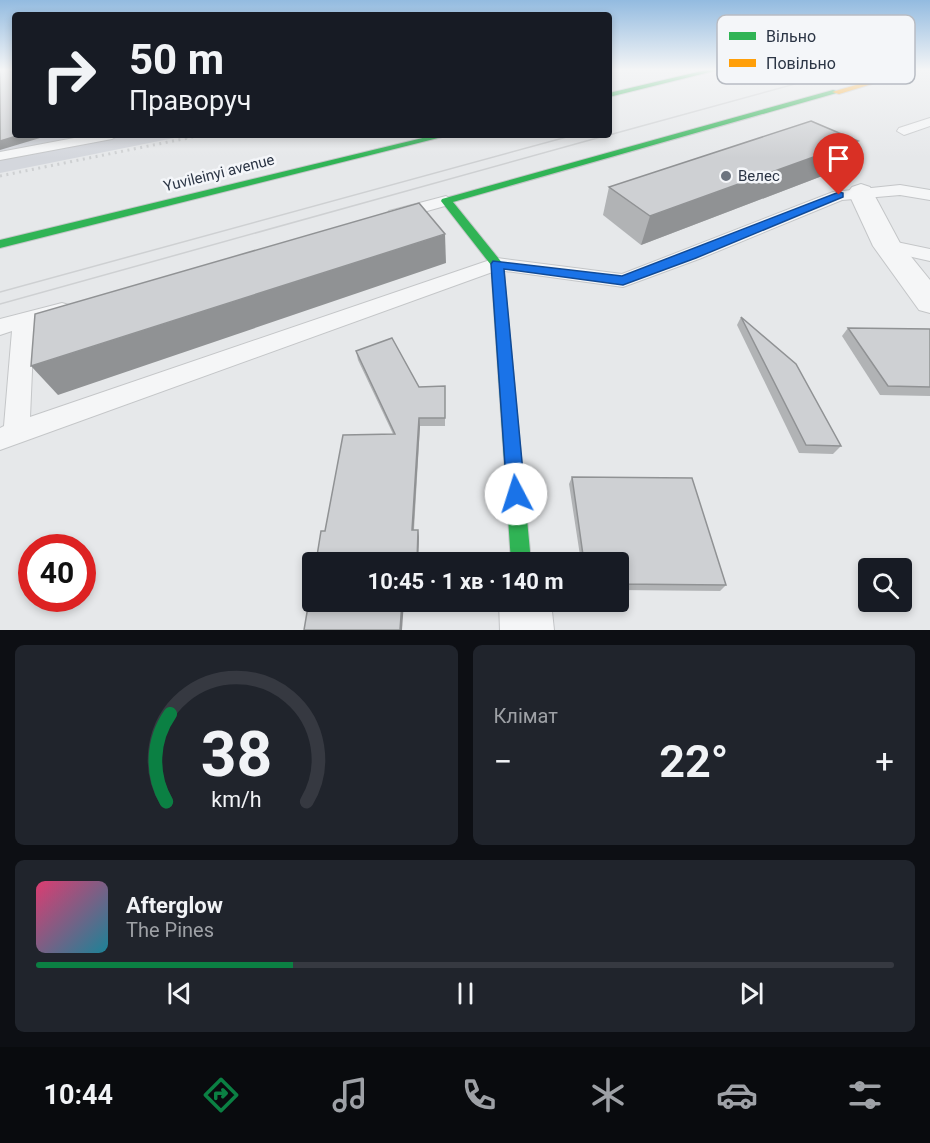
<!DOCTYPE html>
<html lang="uk">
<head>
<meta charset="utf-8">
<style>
	:root { --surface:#171b24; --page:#20242c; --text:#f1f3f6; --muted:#9ea1a6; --line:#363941; --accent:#0b8043 }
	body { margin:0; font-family:Roboto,sans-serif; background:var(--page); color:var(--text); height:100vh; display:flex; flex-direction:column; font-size:22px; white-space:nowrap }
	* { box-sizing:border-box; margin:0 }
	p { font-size:20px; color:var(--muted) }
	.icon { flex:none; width:33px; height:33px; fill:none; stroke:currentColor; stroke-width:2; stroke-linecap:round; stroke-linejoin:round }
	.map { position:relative; height:630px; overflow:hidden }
	.panel { display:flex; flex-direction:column; gap:15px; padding:15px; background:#0d0f14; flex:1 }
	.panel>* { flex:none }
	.guide { position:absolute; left:12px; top:12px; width:600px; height:126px; border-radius:6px; box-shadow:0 3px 9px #0003; background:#171b24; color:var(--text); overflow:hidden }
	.controls { position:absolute; left:858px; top:558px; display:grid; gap:12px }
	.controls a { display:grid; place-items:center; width:54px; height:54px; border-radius:6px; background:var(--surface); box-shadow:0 3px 9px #0003; font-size:30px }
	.speed { position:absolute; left:18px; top:534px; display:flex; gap:12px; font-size:30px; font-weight:700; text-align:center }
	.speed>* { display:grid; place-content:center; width:78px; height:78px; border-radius:50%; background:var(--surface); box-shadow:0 3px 9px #0003; line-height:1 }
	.speed .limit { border:9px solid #d22; background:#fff; color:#111 }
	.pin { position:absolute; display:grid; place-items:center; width:51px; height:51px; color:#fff; margin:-62px -26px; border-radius:50% 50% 50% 0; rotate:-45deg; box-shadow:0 0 6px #0007 }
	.pin .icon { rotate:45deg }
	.me { position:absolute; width:66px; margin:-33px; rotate:355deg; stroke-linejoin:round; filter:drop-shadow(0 0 4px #0008) }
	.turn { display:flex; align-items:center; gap:21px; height:126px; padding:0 18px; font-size:27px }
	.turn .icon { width:78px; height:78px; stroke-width:2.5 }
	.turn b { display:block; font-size:42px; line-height:51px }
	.big { font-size:45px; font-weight:700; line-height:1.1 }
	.panel .widget { flex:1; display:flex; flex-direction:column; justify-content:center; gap:9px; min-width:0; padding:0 21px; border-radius:9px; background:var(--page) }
	.panel .dial { align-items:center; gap:0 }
	.dial svg { height:156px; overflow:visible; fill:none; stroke:var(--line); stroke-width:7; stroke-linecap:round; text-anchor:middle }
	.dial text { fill:var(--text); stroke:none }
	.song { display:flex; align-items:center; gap:18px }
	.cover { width:72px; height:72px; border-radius:9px; background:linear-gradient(135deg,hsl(340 70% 55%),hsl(190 70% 35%)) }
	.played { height:6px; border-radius:3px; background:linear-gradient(90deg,var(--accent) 30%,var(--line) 30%) }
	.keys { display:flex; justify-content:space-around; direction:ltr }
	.heat { display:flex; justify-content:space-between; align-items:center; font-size:33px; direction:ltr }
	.panel .tiles { flex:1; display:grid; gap:15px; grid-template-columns:1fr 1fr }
	.widget:last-child { grid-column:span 2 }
	.trip { position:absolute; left:302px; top:552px; width:327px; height:60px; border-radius:6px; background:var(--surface); box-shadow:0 3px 9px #0003; font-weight:700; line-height:60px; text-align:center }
	.tab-bar { display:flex; height:96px; justify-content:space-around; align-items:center; background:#090b0e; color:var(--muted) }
	.tab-bar .icon { width:42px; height:42px }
	.tab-bar .current { color:var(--accent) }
	.tab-bar b { font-size:27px; color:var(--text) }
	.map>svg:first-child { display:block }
</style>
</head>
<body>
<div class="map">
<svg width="930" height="630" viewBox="0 0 930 630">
	<rect width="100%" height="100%" fill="#e6e8ea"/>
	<path fill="#d4d7dd" d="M0,70h15v65h174l-189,38z"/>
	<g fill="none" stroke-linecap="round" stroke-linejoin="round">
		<defs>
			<g id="lane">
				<path d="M930,118v8l-26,9 -7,-4 2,-3z"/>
				<path d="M90,135h29l-7,4 -112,21v-8z"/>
				<path d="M900,185l30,5v10l-30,-5 -58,5 -143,59 -76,28 -125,-17 -498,180v-22l4,-2 8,-95 -12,4v-16l62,-16 7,2 3,5 -3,5 -35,10 -4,92 460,-157 7,-2 125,16 211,-82z"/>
				<path d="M446,196l8,5 -2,3 -57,16 -8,-5 2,-4z"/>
				<path d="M887,240l43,9v12l-49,-11 -3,-4 3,-4z"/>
			</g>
			<g id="street">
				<path d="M861,184l9,3 30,56 30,37v33l-11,-3 -46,-64 -25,-54 4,-5z"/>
				<path d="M499,602h52l3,28h-54z"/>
			</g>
			<g id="fast">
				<path d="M706,70h12l-109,27v-4z"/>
				<path d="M833,90l7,2 -387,110 50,62 28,298h-20l-20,-297 -50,-64 1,-2z"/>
				<path d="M435,135h15l-450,113v-8z"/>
			</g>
			<path id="slow" d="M907,70h11l-79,24 -7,-2z"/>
		</defs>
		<use href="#lane" stroke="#c4c6c8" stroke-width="2"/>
		<use href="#street" stroke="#c4c6c8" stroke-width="2"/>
		<use href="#fast" stroke="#c4c6c8" stroke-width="2"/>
		<use href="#slow" stroke="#c4c6c8" stroke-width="2"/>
		<use href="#lane" fill="#f5f6f7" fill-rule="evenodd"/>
		<use href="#street" fill="#f5f6f7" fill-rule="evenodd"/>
		<use href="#fast" fill="#30b455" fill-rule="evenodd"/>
		<use href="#slow" fill="#ff9f0a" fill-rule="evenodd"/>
		<g stroke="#ced0d2" stroke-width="1.5">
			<path d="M609,135l237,-65"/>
			<path d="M0,292l574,-157"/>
			<path d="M0,304l608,-169"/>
		</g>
		<path stroke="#ced0d2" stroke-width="2" stroke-dasharray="1.5 4" stroke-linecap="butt" d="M186,138l15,-3"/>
		<path stroke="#ced0d2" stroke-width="3" stroke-dasharray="2 4.5" stroke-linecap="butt" d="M0,176l193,-39"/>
	</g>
	<g fill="#b1b3b5">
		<path d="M843,168l-202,77 -38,-30 6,-28z"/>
		<path d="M741,317l100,129 -8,8 -34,-1 -62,-128z"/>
		<path d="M848,328l82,1v67l-50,-1 -38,-59z"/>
		<path d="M356,351l63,36 26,-1v40h-25l-6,104h4l1,7 -1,25h-102l9,-31 68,-97 -35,-74z"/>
		<path d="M572,477l154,108 -6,6 -102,-1v-28h-37l-12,-78z"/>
	</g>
	<g fill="#909294">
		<path d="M20,135h30l-50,15v-9z"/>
		<path d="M308,135h14l-13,3z"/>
		<path d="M858,141l-15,27 -202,77 9,-29z"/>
		<path d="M445,234l1,29 -388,132 -27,-29z"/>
		<path d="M419,418l1,8 -7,111 -1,-7z"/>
		<path d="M418,530l1,7 -1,25h-1z"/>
		<path d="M402,602h2l-2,28h-2z"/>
	</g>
	<g fill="#ced0d3" stroke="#909294" stroke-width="1.5">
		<path d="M0,70h8l3,2 1,-2h3v65h5l-20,6z"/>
		<path d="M811,121l47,20 -208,75 -41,-29z"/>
		<path d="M419,203l26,31 -414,132 4,-52z"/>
		<path d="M741,317l55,47 45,82 -35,-1z"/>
		<path d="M848,328l82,1v58l-42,-1z"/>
		<path d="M392,338l27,49 26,-1v32h-26l-7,112h6l-1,32h-101l5,-31h4l18,-96 52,-1 -39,-83z"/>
		<path d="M572,477l120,1 34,107 -108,-1v-22h-34z"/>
		<path d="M312,583v19h90l-2,28h-96z"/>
	</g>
	<linearGradient id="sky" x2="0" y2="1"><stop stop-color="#93bbe0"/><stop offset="0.44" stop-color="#f4f5f6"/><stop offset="1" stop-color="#f4f5f6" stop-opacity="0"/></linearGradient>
	<rect width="930" height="158" fill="url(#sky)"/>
	<path fill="#1a73e8" stroke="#114b97" stroke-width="1.5" d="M839,192l4,1v4l-147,61 -73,27 -119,-16 21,225 -3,6 -6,2 -7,-2 -2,-6 -16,-230 2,-3 129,15z"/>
	<circle fill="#6c747f" stroke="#f4f6f9" stroke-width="2" cx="726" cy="176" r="6"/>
	<g text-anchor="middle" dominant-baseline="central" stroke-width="5" stroke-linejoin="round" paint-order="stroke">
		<g font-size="15" fill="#2b3545" stroke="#f4f6f9">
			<text transform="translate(219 173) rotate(-14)">Yuvileinyi avenue</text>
		</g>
		<g font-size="15" fill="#2b3545" stroke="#f4f6f9" text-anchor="start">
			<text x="738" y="176">Велес</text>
		</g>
	</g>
	<rect x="717" y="15" width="198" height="69" rx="9" fill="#f4f6f9" stroke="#b8bcc3" stroke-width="1.5"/>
	<rect x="729" y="32" width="27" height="8" fill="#30b455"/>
	<rect x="729" y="59" width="27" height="8" fill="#ff9f0a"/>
	<g font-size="16" fill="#2b3545">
		<text x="766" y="42">Вільно</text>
		<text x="766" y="69">Повільно</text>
	</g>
</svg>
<div class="controls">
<a><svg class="icon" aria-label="search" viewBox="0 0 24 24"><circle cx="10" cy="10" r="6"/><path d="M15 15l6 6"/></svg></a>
</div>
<div class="speed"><div class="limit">40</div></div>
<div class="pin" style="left:839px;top:195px;background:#d93025"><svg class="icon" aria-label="arrive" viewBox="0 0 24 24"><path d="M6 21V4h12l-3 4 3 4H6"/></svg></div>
<svg class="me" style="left:516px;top:494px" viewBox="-20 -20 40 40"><circle r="19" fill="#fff"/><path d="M0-13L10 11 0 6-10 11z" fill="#1a73e8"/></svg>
<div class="trip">10:45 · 1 хв · 140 m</div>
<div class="guide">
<div class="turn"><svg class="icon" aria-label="right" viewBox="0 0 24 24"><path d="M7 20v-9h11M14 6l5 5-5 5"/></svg><div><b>50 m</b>Праворуч</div></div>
</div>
</div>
<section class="panel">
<div class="tiles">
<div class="widget dial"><svg viewBox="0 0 100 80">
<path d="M14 69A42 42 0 1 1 86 69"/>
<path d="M14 69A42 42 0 0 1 16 24" stroke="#0b8043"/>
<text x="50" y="56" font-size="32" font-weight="700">38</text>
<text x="50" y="72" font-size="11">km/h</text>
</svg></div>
<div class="widget"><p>Клімат</p>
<div class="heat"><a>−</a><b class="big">22°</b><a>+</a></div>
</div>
<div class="widget">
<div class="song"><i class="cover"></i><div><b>Afterglow</b><p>The Pines</p></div></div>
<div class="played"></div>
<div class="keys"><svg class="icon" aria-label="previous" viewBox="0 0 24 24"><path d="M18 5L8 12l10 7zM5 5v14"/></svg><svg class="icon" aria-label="pause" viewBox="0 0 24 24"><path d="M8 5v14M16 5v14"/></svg><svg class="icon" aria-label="next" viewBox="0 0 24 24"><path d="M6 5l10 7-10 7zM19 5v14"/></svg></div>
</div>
</div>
</section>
<nav class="tab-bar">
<b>10:44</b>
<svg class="icon current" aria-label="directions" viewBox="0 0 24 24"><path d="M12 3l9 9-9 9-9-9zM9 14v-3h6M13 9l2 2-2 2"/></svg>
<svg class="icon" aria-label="music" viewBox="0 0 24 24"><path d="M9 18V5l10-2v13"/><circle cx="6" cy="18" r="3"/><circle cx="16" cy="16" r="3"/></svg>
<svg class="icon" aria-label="phone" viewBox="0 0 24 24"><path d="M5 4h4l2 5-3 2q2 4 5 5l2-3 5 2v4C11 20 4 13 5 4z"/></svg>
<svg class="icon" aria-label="climate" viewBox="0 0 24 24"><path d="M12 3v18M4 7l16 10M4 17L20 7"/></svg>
<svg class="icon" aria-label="car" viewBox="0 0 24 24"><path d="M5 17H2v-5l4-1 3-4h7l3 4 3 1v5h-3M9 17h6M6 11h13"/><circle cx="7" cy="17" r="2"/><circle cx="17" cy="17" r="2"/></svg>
<svg class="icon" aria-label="filters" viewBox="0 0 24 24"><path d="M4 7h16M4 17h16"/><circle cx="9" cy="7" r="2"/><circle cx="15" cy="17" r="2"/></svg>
</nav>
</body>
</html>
